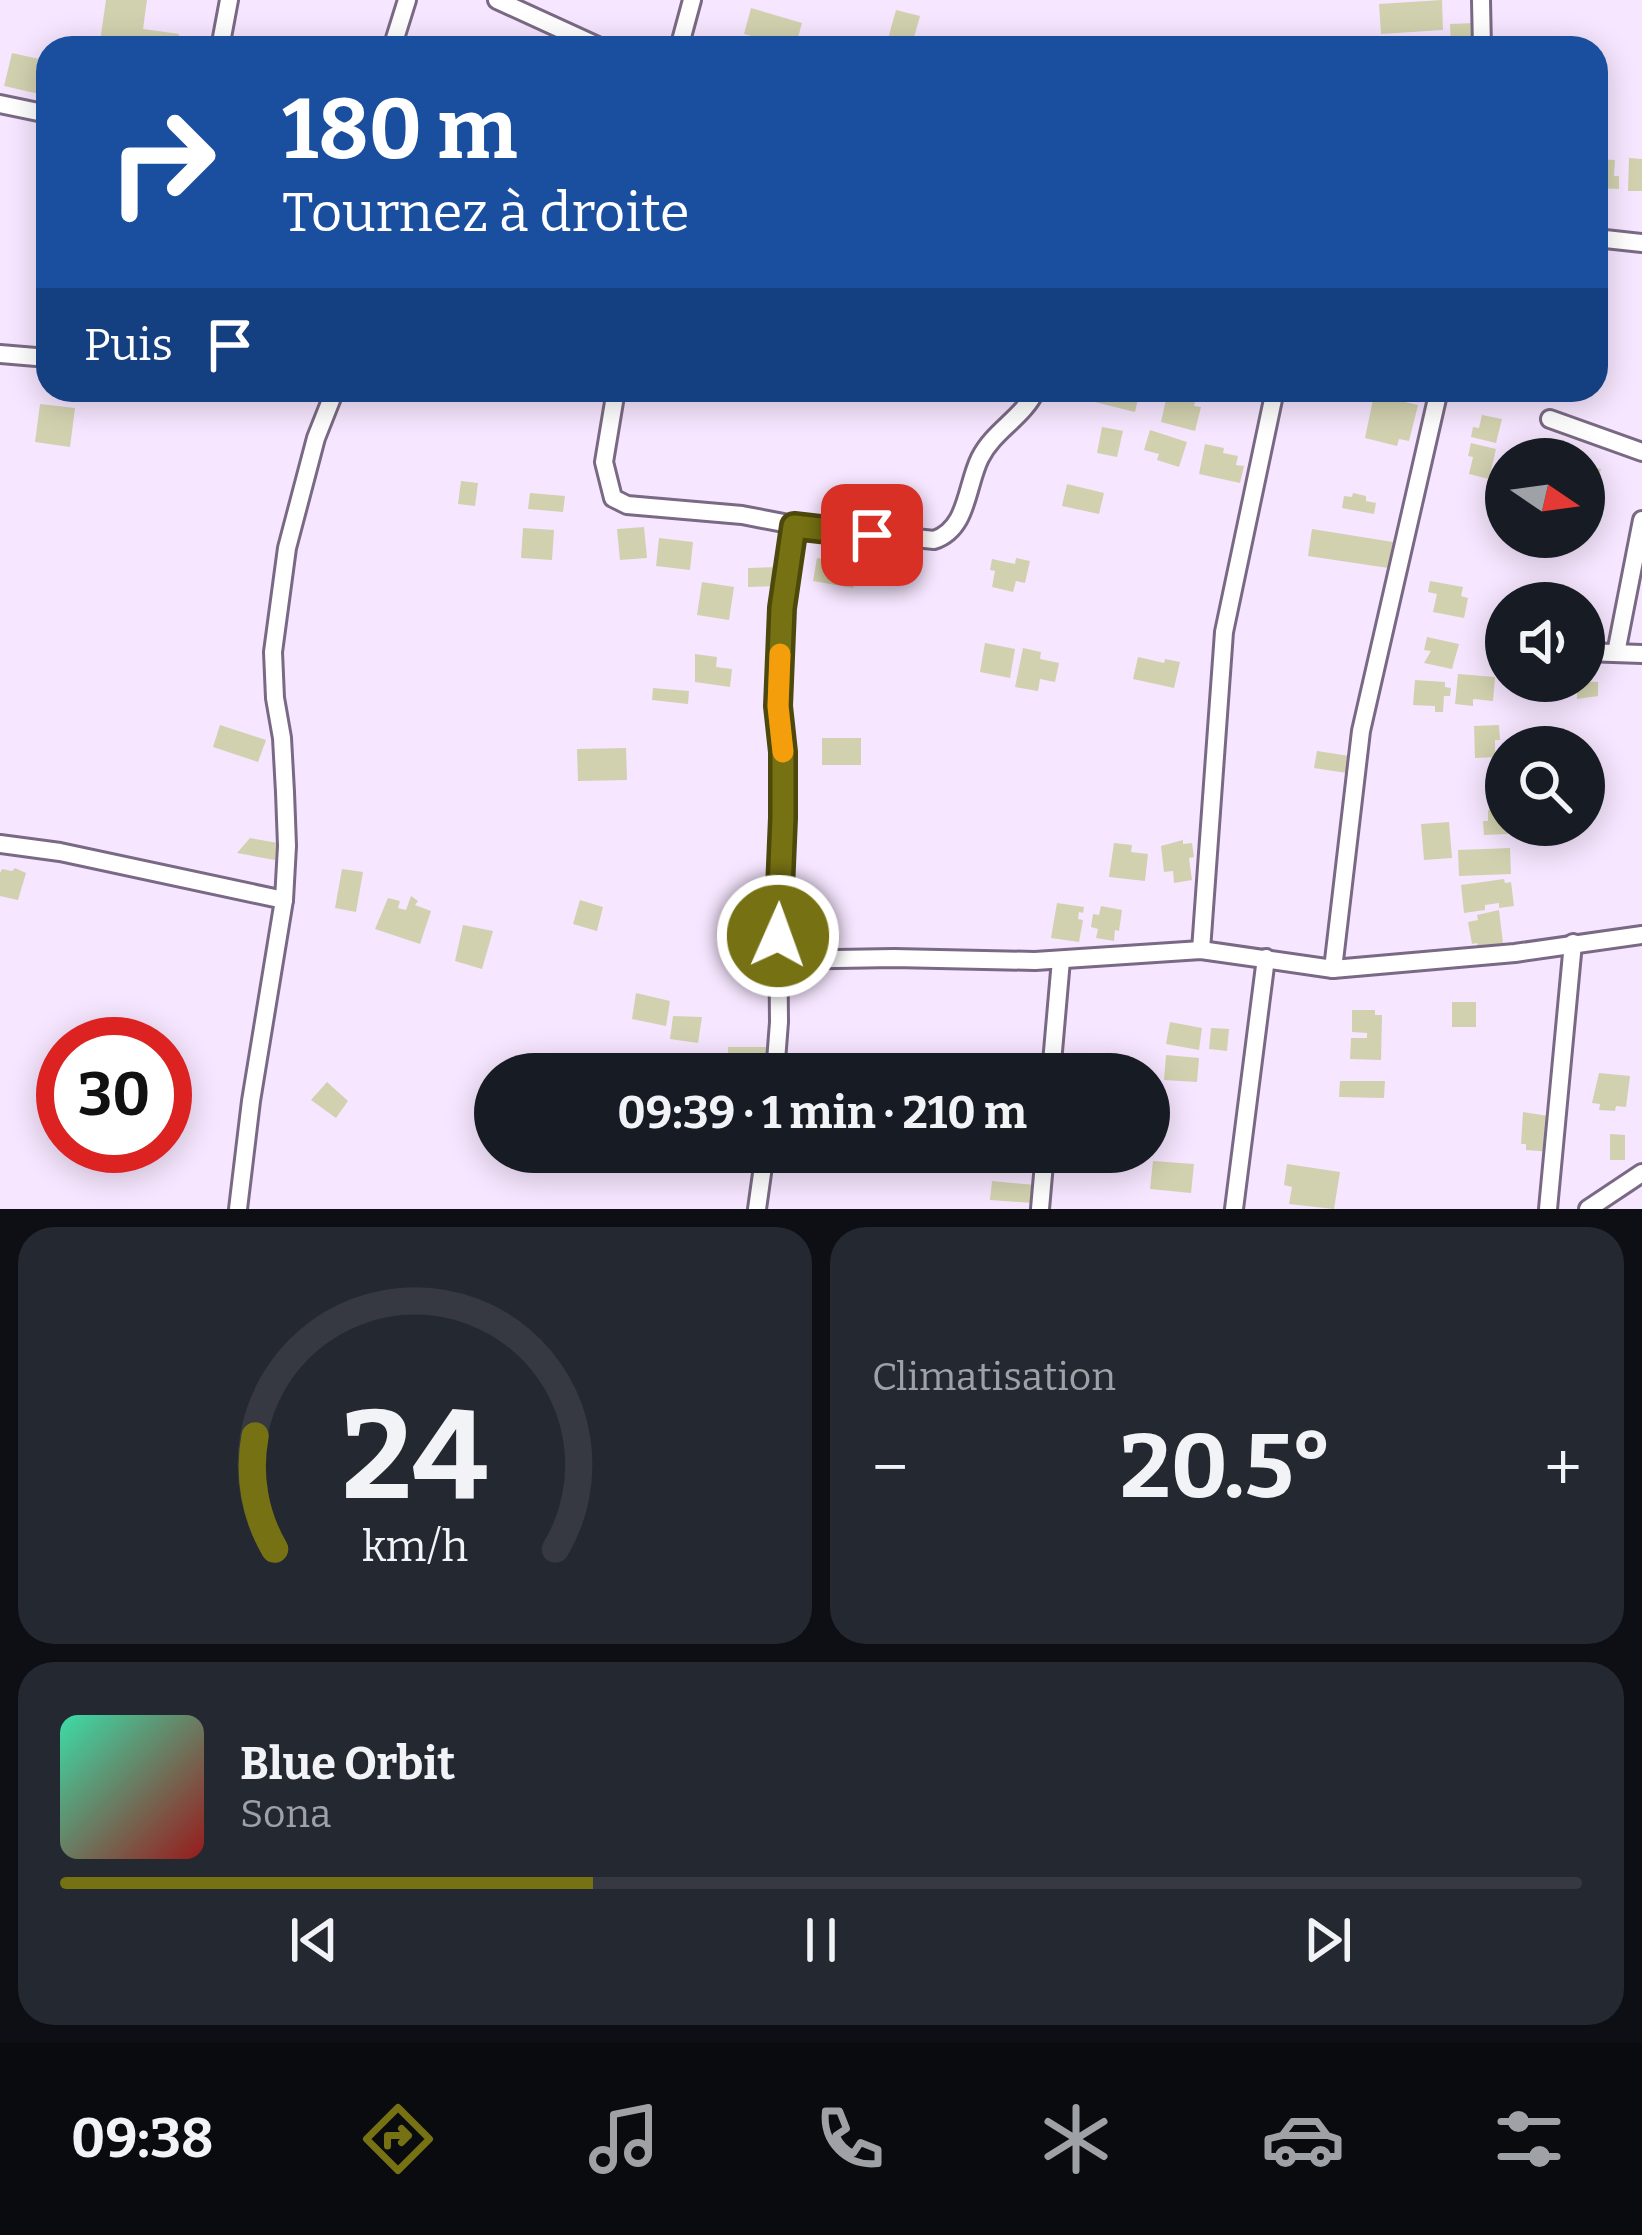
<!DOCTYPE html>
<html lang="fr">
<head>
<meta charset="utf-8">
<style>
	:root { --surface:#171b24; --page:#242831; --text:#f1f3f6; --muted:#9ea1a6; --line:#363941; --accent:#767112 }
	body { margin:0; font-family:Bitter,serif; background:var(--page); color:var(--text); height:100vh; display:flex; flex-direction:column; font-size:45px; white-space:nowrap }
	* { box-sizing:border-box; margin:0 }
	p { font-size:39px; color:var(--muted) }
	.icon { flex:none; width:66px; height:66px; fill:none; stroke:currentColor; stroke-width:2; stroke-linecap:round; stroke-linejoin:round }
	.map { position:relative; height:1209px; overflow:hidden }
	.panel { display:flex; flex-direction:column; gap:18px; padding:18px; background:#0d0f14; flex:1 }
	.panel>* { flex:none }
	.banner { position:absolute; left:36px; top:36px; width:1572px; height:366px; border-radius:36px; box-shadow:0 6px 30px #0003; background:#1a4fa0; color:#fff; overflow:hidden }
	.needle { width:78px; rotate:103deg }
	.fabs { position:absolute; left:1485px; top:438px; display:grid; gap:24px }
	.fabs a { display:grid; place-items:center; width:120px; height:120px; border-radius:50%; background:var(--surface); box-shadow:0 6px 30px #0003; font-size:60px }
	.speed { position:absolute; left:36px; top:1017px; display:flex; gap:24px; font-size:60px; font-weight:700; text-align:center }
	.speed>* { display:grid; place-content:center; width:156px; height:156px; border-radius:50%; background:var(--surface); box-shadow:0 6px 30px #0003; line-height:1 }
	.speed .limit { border:18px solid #d22; background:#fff; color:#111 }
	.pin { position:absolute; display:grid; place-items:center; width:102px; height:102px; color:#fff; margin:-51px; border-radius:24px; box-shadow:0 6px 18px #0006 }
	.me { position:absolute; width:132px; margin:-66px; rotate:2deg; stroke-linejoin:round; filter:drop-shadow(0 0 9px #0008) }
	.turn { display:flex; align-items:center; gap:42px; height:252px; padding:0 48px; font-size:54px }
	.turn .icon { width:156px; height:156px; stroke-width:2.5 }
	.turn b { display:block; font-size:84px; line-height:102px }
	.then { display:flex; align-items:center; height:114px; padding:0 48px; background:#0003; gap:24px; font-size:45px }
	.big { font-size:90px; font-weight:700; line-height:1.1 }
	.panel .tile { flex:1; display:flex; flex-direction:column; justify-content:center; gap:18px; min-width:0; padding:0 42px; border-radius:36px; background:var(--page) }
	.panel .dial { align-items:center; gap:0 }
	.dial svg { height:312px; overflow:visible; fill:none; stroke:var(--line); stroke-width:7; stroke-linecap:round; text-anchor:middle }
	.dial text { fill:var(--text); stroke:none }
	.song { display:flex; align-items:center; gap:36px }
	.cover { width:144px; height:144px; border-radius:18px; background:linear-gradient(135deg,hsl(160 70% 55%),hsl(0 70% 35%)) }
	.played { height:12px; border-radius:6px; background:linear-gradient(90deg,var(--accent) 35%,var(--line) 35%) }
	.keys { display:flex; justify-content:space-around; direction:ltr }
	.heat { display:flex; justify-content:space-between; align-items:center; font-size:66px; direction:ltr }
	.panel .tiles { flex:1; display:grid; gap:18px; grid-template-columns:1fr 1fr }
	.tile:last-child { grid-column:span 2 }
	.trip { position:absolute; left:474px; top:1053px; width:696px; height:120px; border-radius:60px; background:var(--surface); box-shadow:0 6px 30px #0003; font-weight:700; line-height:120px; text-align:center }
	.menu { display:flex; height:192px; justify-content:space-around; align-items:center; background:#090b0e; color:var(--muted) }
	.menu .icon { width:84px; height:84px }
	.menu .active { color:var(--accent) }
	.menu b { font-size:54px; color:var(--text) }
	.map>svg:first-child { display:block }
</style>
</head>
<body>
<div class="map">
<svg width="1642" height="1209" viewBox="0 0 1642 1209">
	<rect width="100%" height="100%" fill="#f6e6ff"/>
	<g fill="#d2d1af">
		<path d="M106,0h41l-4,29 36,5 -2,14h-78z"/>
		<path d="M1442,0l1,30 -62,4 -2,-30z"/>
		<path d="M751,8l51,15 -7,25 -51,-14z"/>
		<path d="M896,10l24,6 -9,32 -25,-2z"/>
		<path d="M1476,23l1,24 -26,1 -1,-24z"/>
		<path d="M12,53l36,8v35l-44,-10z"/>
		<path d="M1629,158l13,1v32h-14z"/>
		<path d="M1596,159l19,1 -1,16h5v13l-23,-1z"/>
		<path d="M1077,390h63l-5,22 -60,-15z"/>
		<path d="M1182,394l14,3 -2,9 7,1 -6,24 -34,-9 6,-27 14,3z"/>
		<path d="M1374,395l44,10 -9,36 -10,-2 -2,7 -32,-8z"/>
		<path d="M40,404l35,4 -5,39 -35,-5z"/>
		<path d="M1482,415l20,4 -6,24 -25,-6 2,-10 6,1z"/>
		<path d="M1102,427l21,4 -6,26 -20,-4z"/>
		<path d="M1150,430l37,12 -8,25 -22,-7 2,-6 -15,-4z"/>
		<path d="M1471,443l25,6 -7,30 -20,-5 4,-17 -5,-1z"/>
		<path d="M1205,444l19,4 -1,5 15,3 -2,9 8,1 -4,17 -41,-9z"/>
		<path d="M1591,467l10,2 -9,33 -8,-3v-29l6,2z"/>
		<path d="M461,481l17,2 -3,23 -17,-2z"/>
		<path d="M1067,484l37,9 -5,21 -37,-8z"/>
		<path d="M530,493l35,3 -2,16 -35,-3z"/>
		<path d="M1353,493l13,3v5l10,2 -2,11 -32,-6 2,-12 8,1z"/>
		<path d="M831,497l23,5 -5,26 -23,-4z"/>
		<path d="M644,527l3,31 -27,2 -3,-31z"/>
		<path d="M523,528l31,2 -2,30 -31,-2z"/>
		<path d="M1312,529l87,14 -4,26 -87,-13z"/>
		<path d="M659,538l34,4 -3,28 -34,-4z"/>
		<path d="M817,558l40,6 -4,24 -40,-7z"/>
		<path d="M1016,558l14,3 -5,22 -9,-2 -3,11 -21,-5 3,-16 -5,-1 2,-11 23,5z"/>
		<path d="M783,567l1,19 -36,1v-19z"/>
		<path d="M1430,581l33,6 -2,9 7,2 -4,20 -31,-6 4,-18 -9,-2z"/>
		<path d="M702,582l32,5 -5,33 -32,-5z"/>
		<path d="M1427,637l32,7 -7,25 -28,-6 7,-12 -7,-1z"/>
		<path d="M985,643l30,6 -5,29 -30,-6z"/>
		<path d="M1023,648l18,4 -1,7 19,4 -4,19 -15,-3 -2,12 -23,-4z"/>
		<path d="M695,654l22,3 -1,10 16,2 -2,18 -35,-5z"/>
		<path d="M1138,657l26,6 1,-4 15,3 -6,26 -41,-9z"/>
		<path d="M1458,674l37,3 -2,24 -20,-2v7l-18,-2z"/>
		<path d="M1415,680l30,2v5l6,1 -1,8h-6l-1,16h-8v-6l-22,-1z"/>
		<path d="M1562,681l36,1v14l-21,3v-6l-16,-1z"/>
		<path d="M653,688l36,3 -1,13 -36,-4z"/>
		<path d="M220,725l46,15 -8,22 -45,-15z"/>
		<path d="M1499,725l1,15h-5v17l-20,1 -1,-32z"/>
		<rect x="822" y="738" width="39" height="27"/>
		<path d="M626,748l1,32 -49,1 -1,-32z"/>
		<path d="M1317,751l39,6 -3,17 -39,-6z"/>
		<path d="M1506,809l2,25 -24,1 -1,-14h5v-11z"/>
		<path d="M1449,822l3,36 -28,2 -3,-36z"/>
		<path d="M250,838l28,5 -3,17 -38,-7z"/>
		<path d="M1183,840v4l9,-1 2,14 -5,1 3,22 -18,3 -1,-12 -9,1 -3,-26z"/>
		<path d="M1114,843l18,2 -1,7 17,2 -3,27 -36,-4z"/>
		<path d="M1510,848l1,26 -52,2 -1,-26z"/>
		<path d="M15,868l11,5 -8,27 -18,-4v-23l2,-4 10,2z"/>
		<path d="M342,869l21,3 -7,40 -21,-4z"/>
		<path d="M1504,879l1,4 6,-1 3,24 -15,2v-5l-14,2v5l-21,3 -3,-28z"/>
		<path d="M411,896l7,5 -3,4 16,6 -11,33 -45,-15 13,-31 12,3 -2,7 8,2z"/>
		<path d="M580,900l23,7 -6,24 -24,-7z"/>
		<path d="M1057,903l27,4 -1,6 -4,-1 -1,7 5,1 -4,22 -28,-4z"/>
		<path d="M1101,906l21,4 -3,21 -4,-1 -1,11 -18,-3 2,-9 -7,-2 2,-13 6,1z"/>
		<path d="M1499,910l4,33 -25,5 -1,-5 -5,1 -4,-22 10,-2 -1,-5z"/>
		<path d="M463,925l30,6 -11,38 -27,-8z"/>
		<path d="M636,993l34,8 -4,25 -34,-7z"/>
		<rect x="1452" y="1002" width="24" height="25"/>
		<path d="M1352,1010h23v5h7l-1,45 -31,-1 1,-21h16v-5l-15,-1z"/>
		<path d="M673,1016l29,1 -4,26 -28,-4z"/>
		<path d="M1170,1022l32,6 -3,22 -33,-6z"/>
		<path d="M1211,1028l18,1 -2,22 -18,-2z"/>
		<rect x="728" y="1047" width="43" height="25"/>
		<path d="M678,1053l26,2 -1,19h-39l1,-15 10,2z"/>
		<path d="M1166,1055l33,3 -2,24 -33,-2z"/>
		<path d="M1599,1073l31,3 -4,31 -10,-1 -1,5 -16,-1 1,-6 -8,-1z"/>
		<path d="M1340,1081h45l-1,17 -45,-1z"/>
		<path d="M327,1082l21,19 -12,17 -25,-18z"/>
		<path d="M1523,1112l32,5 -3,35 -26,-2v-6h-5z"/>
		<path d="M1610,1134l15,1v25h-15z"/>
		<path d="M1153,1161l41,3 -3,29 -41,-4z"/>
		<path d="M1287,1164l53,8 -6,37 -45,-5 3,-17 -8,-2z"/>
		<path d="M992,1181l43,4 -2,18 -43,-3z"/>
	</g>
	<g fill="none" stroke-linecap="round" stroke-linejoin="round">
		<defs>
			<g id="street">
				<path d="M497,0l105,48"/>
				<path d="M1481,0l1,48"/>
				<path d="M220,48l9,-48"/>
				<path d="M392,48l15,-48"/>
				<path d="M679,48l13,-48"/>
				<path d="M0,104l48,10"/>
				<path d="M1596,238l46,5"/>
				<path d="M0,354l48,4"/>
				<path d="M616,390l-12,72 9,36 14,7 115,10 52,10 140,15c34,-11 32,-54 46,-82 14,-28 43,-40 56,-68"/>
				<path d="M1550,419l92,33"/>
				<path d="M1584,652l58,2"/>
				<path d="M1616,653l26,-133"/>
				<path d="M0,844l60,8 224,48"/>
				<path d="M1201,950l23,-318 51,-242"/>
				<path d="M778,960l116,-2 141,3 166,-11 132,19 182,-16 127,-18"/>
				<path d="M1333,969l28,-238 78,-341"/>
				<path d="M775,1074l4,-52 -1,-110 5,-94v-66l-5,-45 3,-99 13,-83"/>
				<path d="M1051,1074l10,-114"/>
				<path d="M238,1209l13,-108 33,-201 3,-54 -2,-54 -3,-54 -7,-40 -2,-46 14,-104 29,-110 19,-48"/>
				<path d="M757,1209l8,-57"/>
				<path d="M1040,1209l5,-57"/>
				<path d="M1234,1209l32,-251"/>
				<path d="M1548,1209l25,-266"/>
				<path d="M1588,1209l54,-36"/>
			</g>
		</defs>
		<use href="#street" stroke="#7a6984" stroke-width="22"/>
		<use href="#street" stroke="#fff" stroke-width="16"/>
	</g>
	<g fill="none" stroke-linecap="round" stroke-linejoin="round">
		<defs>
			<path id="route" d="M778,936l5,-118v-66l-5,-46 4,-98 12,-82 78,9"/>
		</defs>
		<use href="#route" stroke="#4d490c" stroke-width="30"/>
		<use href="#route" stroke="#767112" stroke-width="21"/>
		<path stroke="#f59e0b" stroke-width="21" d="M780,654l-2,52 5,46"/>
	</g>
</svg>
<div class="fabs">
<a><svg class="needle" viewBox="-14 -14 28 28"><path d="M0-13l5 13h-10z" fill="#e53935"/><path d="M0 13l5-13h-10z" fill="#9ea1a6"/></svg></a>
<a><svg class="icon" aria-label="sound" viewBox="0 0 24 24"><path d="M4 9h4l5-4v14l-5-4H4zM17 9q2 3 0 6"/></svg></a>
<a><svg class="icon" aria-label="search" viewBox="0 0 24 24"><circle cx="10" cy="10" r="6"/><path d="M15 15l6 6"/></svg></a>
</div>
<div class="speed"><div class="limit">30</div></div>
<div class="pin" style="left:872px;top:535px;background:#d93025"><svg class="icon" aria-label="arrive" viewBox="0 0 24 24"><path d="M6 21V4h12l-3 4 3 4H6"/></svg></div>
<svg class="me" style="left:778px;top:936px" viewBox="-20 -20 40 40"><circle r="17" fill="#767112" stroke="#fff" stroke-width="3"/><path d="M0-11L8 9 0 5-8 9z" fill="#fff"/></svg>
<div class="trip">09:39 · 1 min · 210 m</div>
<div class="banner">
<div class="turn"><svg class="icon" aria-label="right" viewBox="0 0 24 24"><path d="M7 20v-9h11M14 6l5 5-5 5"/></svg><div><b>180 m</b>Tournez à droite</div></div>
<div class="then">Puis<svg class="icon" aria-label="arrive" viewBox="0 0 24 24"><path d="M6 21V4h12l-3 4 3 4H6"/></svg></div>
</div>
</div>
<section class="panel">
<div class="tiles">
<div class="tile dial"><svg viewBox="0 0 100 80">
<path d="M14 69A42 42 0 1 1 86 69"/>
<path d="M14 69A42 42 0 0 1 9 40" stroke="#767112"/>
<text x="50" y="56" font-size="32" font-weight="700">24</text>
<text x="50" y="72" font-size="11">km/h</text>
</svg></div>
<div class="tile"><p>Climatisation</p>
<div class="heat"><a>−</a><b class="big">20.5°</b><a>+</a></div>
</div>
<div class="tile">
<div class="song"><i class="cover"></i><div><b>Blue Orbit</b><p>Sona</p></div></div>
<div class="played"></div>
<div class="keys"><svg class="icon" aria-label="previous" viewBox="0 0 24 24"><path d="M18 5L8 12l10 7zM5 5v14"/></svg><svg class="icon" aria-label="pause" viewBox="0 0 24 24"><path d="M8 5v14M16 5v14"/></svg><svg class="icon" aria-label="next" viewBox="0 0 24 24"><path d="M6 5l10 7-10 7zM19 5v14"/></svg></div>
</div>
</div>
</section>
<nav class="menu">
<b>09:38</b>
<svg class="icon active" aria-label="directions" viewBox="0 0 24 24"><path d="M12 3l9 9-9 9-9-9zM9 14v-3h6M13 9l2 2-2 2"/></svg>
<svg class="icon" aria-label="music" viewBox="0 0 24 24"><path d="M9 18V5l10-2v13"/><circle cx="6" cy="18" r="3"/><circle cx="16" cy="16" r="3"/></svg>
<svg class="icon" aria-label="phone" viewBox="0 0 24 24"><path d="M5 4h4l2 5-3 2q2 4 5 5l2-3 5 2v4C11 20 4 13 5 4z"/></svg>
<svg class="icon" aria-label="climate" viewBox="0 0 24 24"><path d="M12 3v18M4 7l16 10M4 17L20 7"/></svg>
<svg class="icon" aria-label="car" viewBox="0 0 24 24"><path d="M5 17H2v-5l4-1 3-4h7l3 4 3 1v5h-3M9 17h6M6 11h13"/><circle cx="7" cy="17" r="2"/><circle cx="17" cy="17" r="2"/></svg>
<svg class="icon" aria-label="filters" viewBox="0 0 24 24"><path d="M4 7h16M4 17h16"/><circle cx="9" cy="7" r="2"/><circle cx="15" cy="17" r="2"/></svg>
</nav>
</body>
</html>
